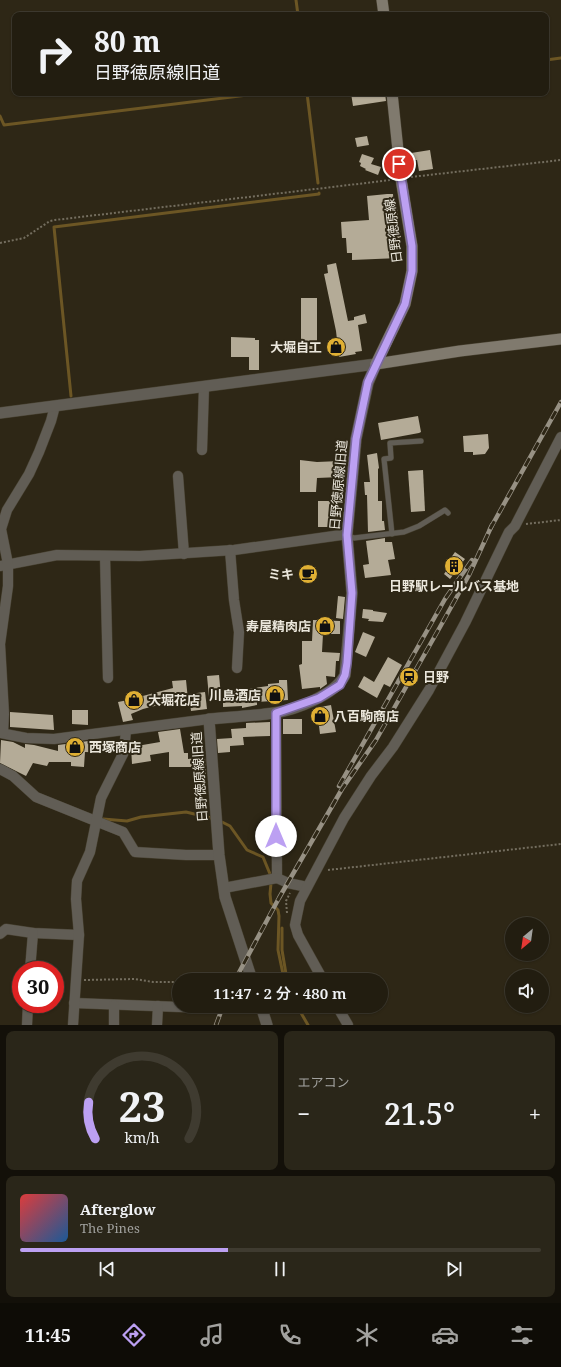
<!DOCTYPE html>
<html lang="ja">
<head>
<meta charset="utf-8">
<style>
	:root { --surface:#221d10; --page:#2a2619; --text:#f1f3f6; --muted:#a2a29f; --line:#3f3b30; --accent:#bca0f2 }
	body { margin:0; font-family:"Noto Serif","Noto Sans JP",serif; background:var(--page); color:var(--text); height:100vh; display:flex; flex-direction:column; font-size:15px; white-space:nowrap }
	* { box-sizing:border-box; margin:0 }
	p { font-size:13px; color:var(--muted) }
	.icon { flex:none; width:22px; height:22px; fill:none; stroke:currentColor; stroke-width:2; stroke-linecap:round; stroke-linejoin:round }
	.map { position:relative; height:1025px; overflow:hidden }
	.drawer { display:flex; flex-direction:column; gap:6px; padding:6px; background:#131009; flex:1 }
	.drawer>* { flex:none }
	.banner { position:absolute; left:12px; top:12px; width:537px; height:84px; border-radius:8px; box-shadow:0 1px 3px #0004,0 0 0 1px var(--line); background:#221d10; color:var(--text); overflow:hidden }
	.needle { width:26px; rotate:209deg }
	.fabs { position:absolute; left:505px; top:917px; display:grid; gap:8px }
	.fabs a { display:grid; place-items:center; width:44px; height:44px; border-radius:50%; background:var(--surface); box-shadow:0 1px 3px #0004,0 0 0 1px var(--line); font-size:20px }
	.speed { position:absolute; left:12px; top:961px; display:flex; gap:8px; font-size:20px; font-weight:700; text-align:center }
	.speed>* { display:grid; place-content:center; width:52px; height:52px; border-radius:50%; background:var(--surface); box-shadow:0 1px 3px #0004,0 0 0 1px var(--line); line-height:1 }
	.speed .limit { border:6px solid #d22; background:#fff; color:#111 }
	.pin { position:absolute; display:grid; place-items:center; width:34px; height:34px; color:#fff; margin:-17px; border:2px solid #fff; border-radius:50%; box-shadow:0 1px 4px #0007 }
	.me { position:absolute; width:44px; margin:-22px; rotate:0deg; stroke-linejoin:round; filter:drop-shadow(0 0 3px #0008) }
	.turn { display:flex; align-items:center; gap:14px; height:84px; padding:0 16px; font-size:18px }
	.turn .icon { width:52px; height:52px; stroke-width:2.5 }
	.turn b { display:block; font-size:28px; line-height:34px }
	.big { font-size:30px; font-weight:600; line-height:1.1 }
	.drawer .tile { flex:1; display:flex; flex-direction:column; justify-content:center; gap:6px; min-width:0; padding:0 14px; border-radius:8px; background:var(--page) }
	.drawer .dial { align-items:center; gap:0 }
	.dial svg { height:104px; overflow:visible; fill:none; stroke:var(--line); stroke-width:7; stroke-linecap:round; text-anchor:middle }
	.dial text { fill:var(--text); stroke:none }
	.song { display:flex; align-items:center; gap:12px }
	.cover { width:48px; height:48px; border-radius:6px; background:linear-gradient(135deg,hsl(0 70% 55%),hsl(210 70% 35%)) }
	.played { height:4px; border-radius:2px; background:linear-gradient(90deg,var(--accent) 40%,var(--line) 40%) }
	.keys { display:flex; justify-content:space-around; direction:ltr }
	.heat { display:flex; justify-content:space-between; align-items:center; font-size:22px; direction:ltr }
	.drawer .tiles { flex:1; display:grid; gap:6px; grid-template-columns:1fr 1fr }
	.tile:last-child { grid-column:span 2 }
	.trip { position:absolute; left:172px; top:973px; width:216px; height:40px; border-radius:20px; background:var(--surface); box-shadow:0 1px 3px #0004,0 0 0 1px var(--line); font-weight:600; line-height:40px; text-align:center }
	.menu { display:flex; height:64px; justify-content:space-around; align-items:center; background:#0e0c06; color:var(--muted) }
	.menu .icon { width:28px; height:28px }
	.menu .on { color:var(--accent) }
	.menu b { font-size:18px; color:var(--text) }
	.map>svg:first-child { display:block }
</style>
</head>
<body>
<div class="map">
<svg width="561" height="1025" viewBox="0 0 561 1025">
	<rect width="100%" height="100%" fill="#2e2716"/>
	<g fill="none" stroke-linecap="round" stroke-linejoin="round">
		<g stroke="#6c5624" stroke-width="3">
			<path d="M296,0l2,15"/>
			<path d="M546,60l15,-2"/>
			<path d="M307,93l11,90"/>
			<path d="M0,116l4,9 261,-32"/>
			<path d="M71,396l-17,-169 265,-33v-1"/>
			<path d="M103,819l24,2 14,-4 45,-5 25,6"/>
			<path d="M222,822l8,4 17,24 16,7 7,17"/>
			<path d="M271,883l-1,11 1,9 7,7 1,6 -1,34 5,24 2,6"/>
			<path d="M282,928v22l5,30"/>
			<path d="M297,1006l11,19"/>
		</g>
	</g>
	<g fill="#b4ab97">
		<path d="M351,93h34l1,8 -33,5z"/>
		<path d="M367,136l2,9 -12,2 -2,-9z"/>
		<path d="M430,150l3,19 -14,2 -2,-11 -11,1 -1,-7z"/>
		<path d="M362,154l12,4 -3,6 10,3 -3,8 -13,-5 1,-1 -6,-3 1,-3 -2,-1z"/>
		<path d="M387,194h6l1,14h3l4,29 -3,1 1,20 -47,2v-7h-5l-1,-15h-4l-1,-16 28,-2 -2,-24z"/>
		<path d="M336,263l12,58 6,-1v-3l11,-3 2,9 -9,2 4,26 -7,1 1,2 -17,3 -3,-26 -12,-57 4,-1 -1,-8z"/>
		<path d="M301,298h16v53l-16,1z"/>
		<path d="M231,337l24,1v2h4v30h-10v-13h-18z"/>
		<path d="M418,416l3,16 -2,1 -38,7 -3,-17z"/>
		<path d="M488,434l1,14 -4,6 -12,1v-3h-9l-1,-16z"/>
		<path d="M377,453l2,15 -1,1v32h4v20h2l1,9 -17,2 -1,-37h-2l-1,-13h6l-3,-27z"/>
		<path d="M300,460l17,2 23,-1v16l-23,1 -1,14h-16z"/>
		<path d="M423,470l2,41 -14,1 -3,-41z"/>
		<path d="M318,501h18l-1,26h-17z"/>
		<path d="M385,538v4h7l3,17 -7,1 3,15 -26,3 -2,-13 6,-1 -3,-23z"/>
		<path d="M455,552l10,7 -15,20 -6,-5 5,-7 -3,-2z"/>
		<path d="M338,596l7,1 -2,22 -7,-1z"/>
		<path d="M363,609l10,1v1l14,2 -4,9 -15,-1 1,-2 -7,-1z"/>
		<path d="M313,620l27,1v13h-17l-1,18 18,1 -1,8h-3l-1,16 -9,-1 1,8 -7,5v-2l-18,2 -3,-24 3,-1v-23h10z"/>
		<path d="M363,632l12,5 -9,20 -11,-5z"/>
		<path d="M388,657l14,8 -12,22 -6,-3 -7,14 -19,-11 6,-11 10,6z"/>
		<path d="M219,675l2,21 -12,1 -2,-21z"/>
		<path d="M186,680l2,20 -18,2 -27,7 -12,5 2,6 -10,2 -5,-20 10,-2v-2l10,-4 1,3 34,-9 -1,-7z"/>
		<path d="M279,680h8l1,20 -31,2v3l-15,3v-2l-19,1v-16h16v-1l29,-4v-2l11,-1z"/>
		<path d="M205,692l2,17 -16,2 -2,-17z"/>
		<path d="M331,705l5,27 -16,2 -2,-16h-2l-1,-10z"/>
		<path d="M72,710h16v15l-16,-1z"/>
		<path d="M10,712l43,3 1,15 -44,-3z"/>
		<rect x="283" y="719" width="19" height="15"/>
		<path d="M270,722v14l-27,1 1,8 -14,1v6l-12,1 -1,-14 15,-1 -1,-9 15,-1v-5z"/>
		<path d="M180,729l4,24h4v6l17,-2 1,22 -12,1 -1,-13h-24v-15l-19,3 1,6 -19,3 -1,-17 29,-5 -2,-10z"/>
		<path d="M1,740l12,2 12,6v-4l9,1 24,6v-6l38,-5 23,1 -1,9h-6v3l-27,-1 -1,15 -13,-1v-4h-22l-2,4 -14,-3 -7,13 -26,-13z"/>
	</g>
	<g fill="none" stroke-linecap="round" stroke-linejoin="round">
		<defs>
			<g id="service">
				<path d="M392,534l-8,-75 7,-1 -1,-15 31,-2"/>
				<path d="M347,535l7,3 50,-6 15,-6 26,-16 3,3"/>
			</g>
			<g id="minor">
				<path d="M202,450l2,-63"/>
				<path d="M178,476l6,78"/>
				<path d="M230,550l4,50 5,32 -2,36"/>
				<path d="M105,556l3,122"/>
				<path d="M0,566l57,-11 83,1 94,-6 107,-15h6"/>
				<path d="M276,713l1,165 11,5 19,4"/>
				<path d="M0,733l26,5 28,1 155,-20"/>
				<path d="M3,733l1,-19 -4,-70 8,-58v-22l-7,-35 6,-19 22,-36 10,-22 12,-31 4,-15"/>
				<path d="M0,769l13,7 23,21 87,35 12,20 51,3h33"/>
				<path d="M224,888l53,-10"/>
				<path d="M0,934l6,-5 27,4 46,2"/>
				<path d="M30,970l3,-37"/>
				<path d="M323,980l-25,-45 -3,-10 5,-24 44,-83 27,-42 22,-29 36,-57 36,-67 44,-91 6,-6 46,-89"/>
				<path d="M74,1003l132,5"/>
				<path d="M337,1006l11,19"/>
				<path d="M27,1025l1,-21"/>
				<path d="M73,1025l6,-90 -3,-36 1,-18 13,-29 11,-54 23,-46 2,-22"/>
				<path d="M114,1025v-20"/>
				<path d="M157,1025l1,-19"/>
			</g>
			<g id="tertiary">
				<path d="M0,413l376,-49"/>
				<path d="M252,980l-27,-83 -6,-42 -10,-136c22,-2 44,-3 65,-6 21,-3 61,-18 71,-38l7,-82 -5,-58 9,-96 12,-56 8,-19"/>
				<path d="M261,1006l6,19"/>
			</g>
			<g id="secondary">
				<path d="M382,0l2,15"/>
				<path d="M376,364l29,-60 7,-33v-25l-11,-67 -9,-86"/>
				<path d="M376,364l84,-13 101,-12"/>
			</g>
		</defs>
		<use href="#service" stroke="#484232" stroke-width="6"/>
		<use href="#minor" stroke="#484232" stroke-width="11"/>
		<use href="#tertiary" stroke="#484232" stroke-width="12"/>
		<use href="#secondary" stroke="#484232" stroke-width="12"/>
		<g stroke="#746e5f" stroke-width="2" stroke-dasharray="2 2" stroke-linecap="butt">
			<path d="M411,177l150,-17"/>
			<path d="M0,243l24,-5 26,-17 5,-1 336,-40"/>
			<path d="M526,524l35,-4"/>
			<path d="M397,679l12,7"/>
			<path d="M328,870l233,-26"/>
			<path d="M287,913l-1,-12 4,-8"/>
			<path d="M84,980l51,-1 18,3h26"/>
		</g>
		<use href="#service" stroke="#615d55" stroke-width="5"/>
		<use href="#minor" stroke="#615d55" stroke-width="10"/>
		<use href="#tertiary" stroke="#615d55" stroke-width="11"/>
		<use href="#secondary" stroke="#807a6e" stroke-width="11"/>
		<defs>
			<g id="rail">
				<path d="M490,529l71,-127"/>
				<path d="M339,786l106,-187 27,-39"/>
				<path d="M235,980l44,-82 63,-109 34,-49 64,-113 29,-52 23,-50"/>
				<path d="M216,1025l7,-19"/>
			</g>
		</defs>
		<use href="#rail" stroke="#979184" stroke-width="4.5"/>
		<use href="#rail" stroke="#2e2716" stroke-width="3" stroke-dasharray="9" stroke-linecap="butt"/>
	</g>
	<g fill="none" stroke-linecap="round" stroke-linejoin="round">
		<defs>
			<path id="route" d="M276,836v-123l43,-15 21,-13 5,-10 2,-12 5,-70 -5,-58 9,-96 12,-57 37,-78 7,-33v-25l-13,-82"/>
		</defs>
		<use href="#route" stroke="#7a689d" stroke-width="10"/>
		<use href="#route" stroke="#bca0f2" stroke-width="7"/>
	</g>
	<defs>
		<symbol id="shop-disc" viewBox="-11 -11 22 22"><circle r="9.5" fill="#e0b034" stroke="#2e2716"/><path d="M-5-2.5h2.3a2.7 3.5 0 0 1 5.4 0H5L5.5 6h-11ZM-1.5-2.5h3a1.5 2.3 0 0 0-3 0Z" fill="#111"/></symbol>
		<symbol id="building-disc" viewBox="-11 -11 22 22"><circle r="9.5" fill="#e0b034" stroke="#2e2716"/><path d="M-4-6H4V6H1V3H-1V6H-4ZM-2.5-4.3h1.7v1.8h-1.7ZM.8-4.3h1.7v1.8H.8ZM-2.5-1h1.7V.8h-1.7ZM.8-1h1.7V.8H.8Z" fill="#111"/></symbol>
		<symbol id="cafe-disc" viewBox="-11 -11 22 22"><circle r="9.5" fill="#e0b034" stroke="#2e2716"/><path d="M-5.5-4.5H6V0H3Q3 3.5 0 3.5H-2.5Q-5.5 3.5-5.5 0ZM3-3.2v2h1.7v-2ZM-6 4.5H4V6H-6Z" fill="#111"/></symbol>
		<symbol id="station-disc" viewBox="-11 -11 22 22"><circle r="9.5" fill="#e0b034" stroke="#2e2716"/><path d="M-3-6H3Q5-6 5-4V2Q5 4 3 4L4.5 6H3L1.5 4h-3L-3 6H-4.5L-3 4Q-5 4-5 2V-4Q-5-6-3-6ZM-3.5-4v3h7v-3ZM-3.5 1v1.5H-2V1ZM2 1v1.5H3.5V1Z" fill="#111"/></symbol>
	</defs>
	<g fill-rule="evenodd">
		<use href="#shop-disc" x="325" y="336" width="22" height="22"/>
		<use href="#building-disc" x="443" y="555" width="22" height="22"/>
		<use href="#cafe-disc" x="297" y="563" width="22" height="22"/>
		<use href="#shop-disc" x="314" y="615" width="22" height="22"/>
		<use href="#station-disc" x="398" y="666" width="22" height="22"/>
		<use href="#shop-disc" x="264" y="684" width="22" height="22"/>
		<use href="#shop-disc" x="123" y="689" width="22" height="22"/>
		<use href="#shop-disc" x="309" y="705" width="22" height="22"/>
		<use href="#shop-disc" x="64" y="736" width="22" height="22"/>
	</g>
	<g text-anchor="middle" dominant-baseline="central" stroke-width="4" stroke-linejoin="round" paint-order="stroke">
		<g font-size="13" fill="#ebe7dc" stroke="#2e2716">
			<text transform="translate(393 231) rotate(-97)">日野徳原線</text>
			<text transform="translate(338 485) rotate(-85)">日野徳原線旧道</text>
			<text transform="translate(199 777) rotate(-94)">日野徳原線旧道</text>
		</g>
		<g font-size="13" font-weight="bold" fill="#ebe7dc" stroke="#2e2716" text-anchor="end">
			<text x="322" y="347">大堀自工</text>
			<text x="294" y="574">ミキ</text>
			<text x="454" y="586" text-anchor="middle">日野駅レールバス基地</text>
			<text x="311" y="626">寿屋精肉店</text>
			<text x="423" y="677" text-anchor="start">日野</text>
			<text x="261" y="695">川島酒店</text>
			<text x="148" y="700" text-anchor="start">大堀花店</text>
			<text x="334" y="716" text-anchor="start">八百駒商店</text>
			<text x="89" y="747" text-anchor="start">西塚商店</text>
		</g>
	</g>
</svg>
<div class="fabs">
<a><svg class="needle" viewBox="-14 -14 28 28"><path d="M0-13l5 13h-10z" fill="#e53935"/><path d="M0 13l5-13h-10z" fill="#a2a29f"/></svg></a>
<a><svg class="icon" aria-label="sound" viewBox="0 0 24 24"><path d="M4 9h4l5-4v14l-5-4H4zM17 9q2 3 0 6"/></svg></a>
</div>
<div class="speed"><div class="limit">30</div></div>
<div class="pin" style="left:399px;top:164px;background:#d93025"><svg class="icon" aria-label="arrive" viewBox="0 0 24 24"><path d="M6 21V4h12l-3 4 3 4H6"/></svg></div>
<svg class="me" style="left:276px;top:836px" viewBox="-20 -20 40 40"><circle r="19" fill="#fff"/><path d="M0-13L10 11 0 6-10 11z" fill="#bca0f2"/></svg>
<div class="trip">11:47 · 2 分 · 480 m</div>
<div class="banner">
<div class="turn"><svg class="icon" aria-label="right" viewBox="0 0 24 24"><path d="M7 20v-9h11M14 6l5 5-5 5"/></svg><div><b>80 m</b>日野徳原線旧道</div></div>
</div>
</div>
<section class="drawer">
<div class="tiles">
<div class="tile dial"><svg viewBox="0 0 100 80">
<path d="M14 69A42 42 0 1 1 86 69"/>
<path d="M14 69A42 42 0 0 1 9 41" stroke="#bca0f2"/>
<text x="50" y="56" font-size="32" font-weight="700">23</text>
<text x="50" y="72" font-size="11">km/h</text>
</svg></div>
<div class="tile"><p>エアコン</p>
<div class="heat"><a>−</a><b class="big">21.5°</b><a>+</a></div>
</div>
<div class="tile">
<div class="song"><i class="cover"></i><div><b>Afterglow</b><p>The Pines</p></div></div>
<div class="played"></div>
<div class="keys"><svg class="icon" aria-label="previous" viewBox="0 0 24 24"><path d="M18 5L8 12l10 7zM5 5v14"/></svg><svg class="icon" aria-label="pause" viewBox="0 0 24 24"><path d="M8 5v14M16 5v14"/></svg><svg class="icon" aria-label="next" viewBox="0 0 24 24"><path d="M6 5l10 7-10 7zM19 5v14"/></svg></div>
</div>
</div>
</section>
<nav class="menu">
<b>11:45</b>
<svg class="icon on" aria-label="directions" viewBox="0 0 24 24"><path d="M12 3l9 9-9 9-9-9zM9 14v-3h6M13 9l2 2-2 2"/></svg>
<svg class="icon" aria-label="music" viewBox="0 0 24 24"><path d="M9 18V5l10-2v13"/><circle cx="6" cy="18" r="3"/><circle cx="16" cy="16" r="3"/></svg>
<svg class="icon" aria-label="phone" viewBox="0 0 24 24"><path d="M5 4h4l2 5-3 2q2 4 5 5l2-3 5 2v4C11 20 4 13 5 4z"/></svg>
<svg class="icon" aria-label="climate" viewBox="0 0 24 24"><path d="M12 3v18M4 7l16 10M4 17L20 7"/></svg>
<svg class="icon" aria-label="car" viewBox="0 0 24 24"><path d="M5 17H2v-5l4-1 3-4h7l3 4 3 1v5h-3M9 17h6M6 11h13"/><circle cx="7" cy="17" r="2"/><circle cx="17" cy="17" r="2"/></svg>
<svg class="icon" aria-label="filters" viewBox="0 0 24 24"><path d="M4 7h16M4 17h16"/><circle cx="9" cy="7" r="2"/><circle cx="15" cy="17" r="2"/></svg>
</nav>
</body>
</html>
